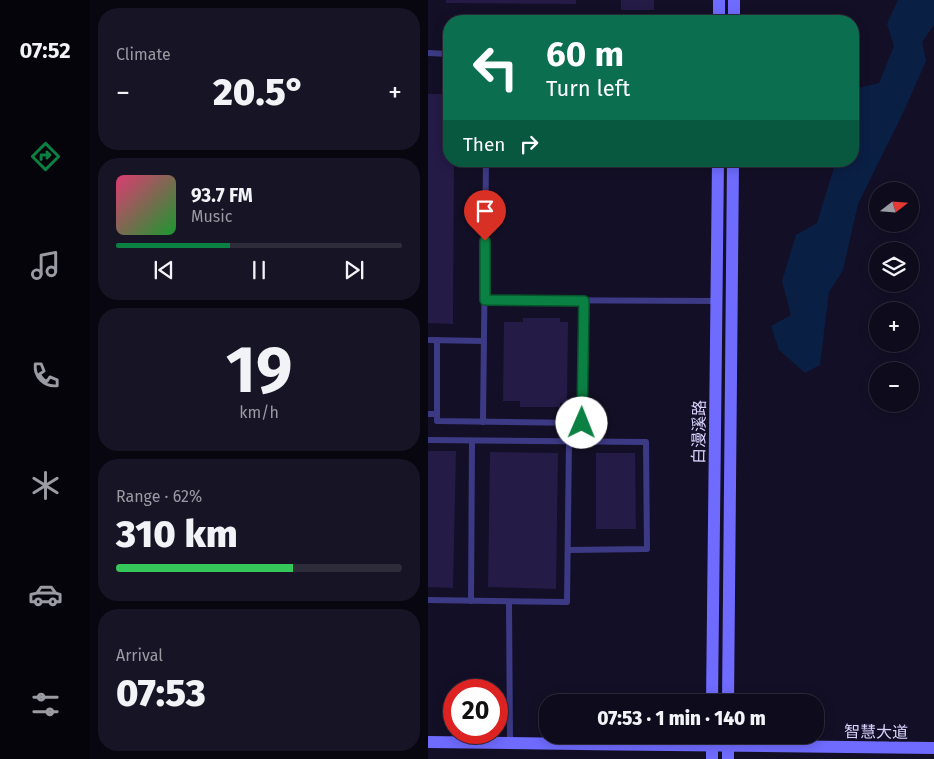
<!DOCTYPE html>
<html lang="en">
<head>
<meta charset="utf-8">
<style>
	:root { --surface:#0e0b1c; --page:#171425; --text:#f1f3f6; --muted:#9b9ba3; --line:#2e2b3b; --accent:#0b8043 }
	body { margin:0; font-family:"Fira Sans","Noto Sans SC",sans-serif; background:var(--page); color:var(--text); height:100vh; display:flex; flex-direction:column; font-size:19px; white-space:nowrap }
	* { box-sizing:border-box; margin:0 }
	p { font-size:16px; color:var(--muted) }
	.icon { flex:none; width:28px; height:28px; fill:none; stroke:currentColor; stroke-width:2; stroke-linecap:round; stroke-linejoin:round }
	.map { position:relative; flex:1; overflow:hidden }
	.side { display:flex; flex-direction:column; gap:8px; padding:8px; background:#08060f; width:338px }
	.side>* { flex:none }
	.hud { position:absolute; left:15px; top:15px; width:416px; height:152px; border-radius:20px; box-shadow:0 2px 12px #0003,0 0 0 1px var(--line); background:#0b6e4f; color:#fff; overflow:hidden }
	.needle { width:32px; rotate:73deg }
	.fabs { position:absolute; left:441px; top:182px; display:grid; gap:10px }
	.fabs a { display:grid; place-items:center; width:50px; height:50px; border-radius:50%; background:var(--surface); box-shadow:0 2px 12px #0003,0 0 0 1px var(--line); font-size:25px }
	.speed { position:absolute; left:15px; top:679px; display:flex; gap:10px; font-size:25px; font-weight:700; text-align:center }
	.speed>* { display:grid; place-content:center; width:65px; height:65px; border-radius:50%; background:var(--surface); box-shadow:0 2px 12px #0003,0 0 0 1px var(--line); line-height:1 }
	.speed .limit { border:8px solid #d22; background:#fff; color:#111 }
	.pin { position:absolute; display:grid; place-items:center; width:42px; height:42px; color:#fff; margin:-51px -21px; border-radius:50% 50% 50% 0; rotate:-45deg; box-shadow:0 0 5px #0007 }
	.pin .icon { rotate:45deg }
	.me { position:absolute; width:55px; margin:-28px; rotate:1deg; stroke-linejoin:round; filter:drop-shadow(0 0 4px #0008) }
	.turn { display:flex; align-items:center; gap:18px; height:105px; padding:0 20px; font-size:22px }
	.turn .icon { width:65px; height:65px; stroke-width:2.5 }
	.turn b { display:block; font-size:35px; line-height:42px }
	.then { display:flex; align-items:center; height:48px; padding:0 20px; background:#0003; gap:10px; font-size:19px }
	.big { font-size:38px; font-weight:800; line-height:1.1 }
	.side .card { flex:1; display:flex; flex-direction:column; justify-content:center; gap:8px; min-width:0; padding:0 18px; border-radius:20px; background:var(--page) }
	.side .dial { align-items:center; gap:0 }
	.dial b { font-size:65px; line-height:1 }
	.song { display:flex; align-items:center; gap:15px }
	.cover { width:60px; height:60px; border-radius:8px; background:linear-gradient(135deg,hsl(340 70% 55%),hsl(130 70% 35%)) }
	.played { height:5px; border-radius:2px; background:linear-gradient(90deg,var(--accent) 40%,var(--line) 40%) }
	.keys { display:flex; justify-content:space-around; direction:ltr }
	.heat { display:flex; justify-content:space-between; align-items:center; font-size:28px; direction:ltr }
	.charge { height:8px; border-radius:4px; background:linear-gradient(90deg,#34c759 62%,var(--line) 0) }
	.trip { position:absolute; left:111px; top:694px; width:285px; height:50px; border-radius:20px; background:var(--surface); box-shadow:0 2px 12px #0003,0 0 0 1px var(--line); font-weight:800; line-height:50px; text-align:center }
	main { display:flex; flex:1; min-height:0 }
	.tab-bar { display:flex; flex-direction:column; width:90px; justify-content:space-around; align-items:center; background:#06040b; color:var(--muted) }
	.tab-bar .icon { width:35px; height:35px }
	.tab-bar .active { color:var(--accent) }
	.tab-bar b { font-size:22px; color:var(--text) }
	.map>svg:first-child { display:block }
</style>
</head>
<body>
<main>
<nav class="tab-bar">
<b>07:52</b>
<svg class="icon active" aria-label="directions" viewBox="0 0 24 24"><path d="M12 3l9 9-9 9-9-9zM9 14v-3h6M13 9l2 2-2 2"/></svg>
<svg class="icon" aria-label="music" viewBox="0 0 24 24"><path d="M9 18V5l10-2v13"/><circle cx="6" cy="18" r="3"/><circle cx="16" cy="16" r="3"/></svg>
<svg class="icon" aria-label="phone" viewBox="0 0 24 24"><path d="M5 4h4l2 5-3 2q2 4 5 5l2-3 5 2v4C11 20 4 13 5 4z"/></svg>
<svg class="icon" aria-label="climate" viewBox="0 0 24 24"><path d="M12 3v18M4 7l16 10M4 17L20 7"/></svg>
<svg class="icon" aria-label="car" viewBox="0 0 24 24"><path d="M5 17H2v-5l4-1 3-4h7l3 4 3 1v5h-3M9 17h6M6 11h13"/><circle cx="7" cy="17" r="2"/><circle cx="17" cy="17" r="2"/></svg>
<svg class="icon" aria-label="filters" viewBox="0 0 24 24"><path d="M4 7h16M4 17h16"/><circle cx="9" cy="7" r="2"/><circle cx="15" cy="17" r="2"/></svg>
</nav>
<section class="side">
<div class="card"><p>Climate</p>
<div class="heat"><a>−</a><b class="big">20.5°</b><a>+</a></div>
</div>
<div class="card">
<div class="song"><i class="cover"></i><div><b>93.7 FM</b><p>Music</p></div></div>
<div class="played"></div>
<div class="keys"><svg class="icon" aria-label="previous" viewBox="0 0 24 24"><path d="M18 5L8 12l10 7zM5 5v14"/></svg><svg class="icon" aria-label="pause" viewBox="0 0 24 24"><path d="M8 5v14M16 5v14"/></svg><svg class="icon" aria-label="next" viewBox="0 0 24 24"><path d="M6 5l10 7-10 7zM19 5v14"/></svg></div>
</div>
<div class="card dial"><b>19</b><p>km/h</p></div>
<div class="card"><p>Range · 62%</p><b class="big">310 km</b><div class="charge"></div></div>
<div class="card"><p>Arrival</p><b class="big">07:53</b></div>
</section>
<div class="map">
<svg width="507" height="759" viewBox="0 0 507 759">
	<rect width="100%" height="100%" fill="#130f26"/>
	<path fill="#0a1f44" d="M470,0h36v25l-12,17 4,19 -24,54 -44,89 -15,66 -14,22 -9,73 -15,8 -26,-23 -8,-24 20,-11 -9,-34 14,-46 21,-12 19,-62h17v-62l5,-11 21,-5 15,-37 -7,-22z"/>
	<g fill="#241b47">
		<path d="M18,0h130v4l-130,-1z"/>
		<rect x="193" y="0" width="33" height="10"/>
		<path d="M0,94h21v67h5l-1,163 -25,-1z"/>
		<path d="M95,318h37v4h8l-1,81h-7v4h-40v-6h-17l1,-79h19z"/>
		<path d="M0,451h28l-3,137 -25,-1z"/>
		<path d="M62,452l68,1 -2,136 -68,-2z"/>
		<path d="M168,453h39l1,76h-40z"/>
	</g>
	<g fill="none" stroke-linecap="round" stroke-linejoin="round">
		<g stroke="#3d3a85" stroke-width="6">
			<path d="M0,53l21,1"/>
			<path d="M57,300l231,1"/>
			<path d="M0,340l56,1"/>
			<path d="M9,340v81l145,2 2,-122"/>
			<path d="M0,414h9"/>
			<path d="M55,422l3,-261"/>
			<path d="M0,440l218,2 1,107 -79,1"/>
			<path d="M0,600l139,2 2,-161"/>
			<path d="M43,601l1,-160"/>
			<path d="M81,602l1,141"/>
		</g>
		<g stroke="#6f6bff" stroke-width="12">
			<path d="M291,21v-21"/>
			<path d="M306,21v-21"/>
			<path d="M284,702l6,-541"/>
			<path d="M300,702l5,-541"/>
			<path d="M0,742c169,2 338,5 507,6"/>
			<path d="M284,759v-24"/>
			<path d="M300,759v-24"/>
		</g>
	</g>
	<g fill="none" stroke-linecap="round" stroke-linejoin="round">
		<defs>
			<path id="route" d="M57,241v59l99,1 -2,122"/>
		</defs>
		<use href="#route" stroke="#07532c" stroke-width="12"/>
		<use href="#route" stroke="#0b8043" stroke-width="9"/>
	</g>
	<g text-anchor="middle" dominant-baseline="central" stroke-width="5" stroke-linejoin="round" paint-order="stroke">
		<g font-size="16" fill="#d9d4ff" stroke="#130f26">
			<text transform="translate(271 432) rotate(-89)">白漫溪路</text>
			<text transform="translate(448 732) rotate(1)">智慧大道</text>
		</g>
	</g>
</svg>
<div class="fabs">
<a><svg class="needle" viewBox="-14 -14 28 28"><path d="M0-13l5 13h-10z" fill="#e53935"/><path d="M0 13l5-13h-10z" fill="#9b9ba3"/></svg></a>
<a><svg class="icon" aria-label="layers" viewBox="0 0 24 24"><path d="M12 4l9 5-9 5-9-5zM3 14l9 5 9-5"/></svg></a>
<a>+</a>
<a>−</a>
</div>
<div class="speed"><div class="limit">20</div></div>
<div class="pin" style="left:57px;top:241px;background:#d93025"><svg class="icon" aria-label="arrive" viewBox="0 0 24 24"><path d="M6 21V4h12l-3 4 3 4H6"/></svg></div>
<svg class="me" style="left:154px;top:423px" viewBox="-20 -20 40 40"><circle r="19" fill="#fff"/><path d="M0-13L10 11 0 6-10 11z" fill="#0b8043"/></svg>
<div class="trip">07:53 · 1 min · 140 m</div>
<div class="hud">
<div class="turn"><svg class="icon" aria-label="left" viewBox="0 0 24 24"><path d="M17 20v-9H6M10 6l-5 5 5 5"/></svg><div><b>60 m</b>Turn left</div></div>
<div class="then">Then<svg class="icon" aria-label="right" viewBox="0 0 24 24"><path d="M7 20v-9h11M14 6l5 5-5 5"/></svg></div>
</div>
</div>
</main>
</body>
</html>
